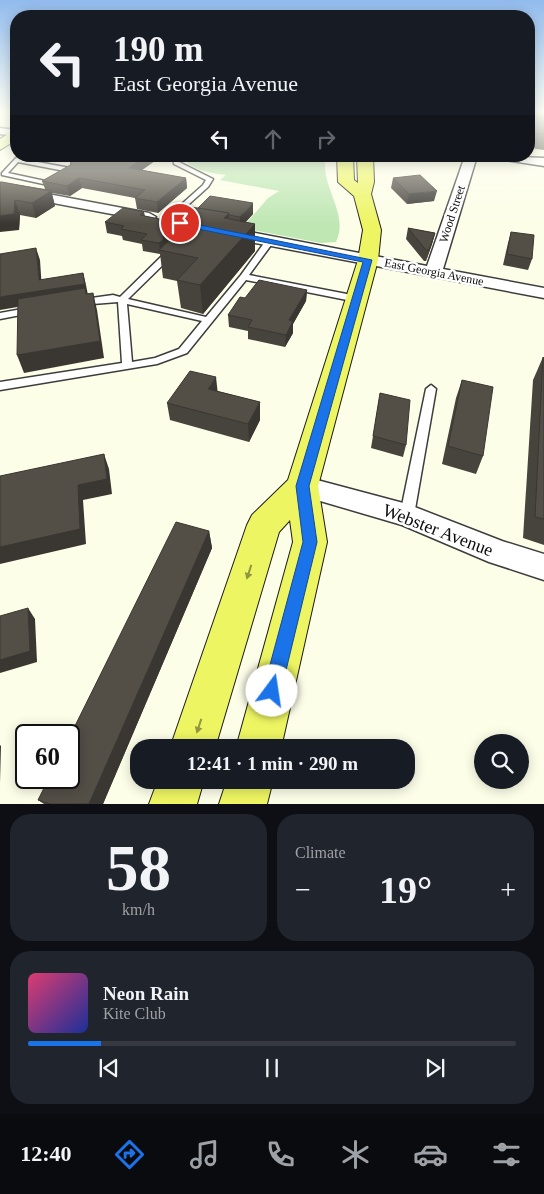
<!DOCTYPE html>
<html lang="en">
<head>
<meta charset="utf-8">
<style>
	:root { --surface:#171b24; --page:#20242c; --text:#f1f3f6; --muted:#9ea1a6; --line:#363941; --accent:#1a73e8 }
	body { margin:0; font-family:"Times New Roman",serif; background:var(--page); color:var(--text); height:100vh; display:flex; flex-direction:column; font-size:19px; white-space:nowrap }
	* { box-sizing:border-box; margin:0 }
	p { font-size:16px; color:var(--muted) }
	.icon { flex:none; width:28px; height:28px; fill:none; stroke:currentColor; stroke-width:2; stroke-linecap:round; stroke-linejoin:round }
	.map { position:relative; height:804px; overflow:hidden }
	.drawer { display:flex; flex-direction:column; gap:10px; padding:10px; background:#0d0f14; flex:1 }
	.drawer>* { flex:none }
	.top-card { position:absolute; left:10px; top:10px; width:525px; height:152px; border-radius:20px; box-shadow:0 2px 12px #0003; background:#171b24; color:var(--text); overflow:hidden }
	.buttons { position:absolute; left:474px; top:734px; display:grid; gap:10px }
	.buttons a { display:grid; place-items:center; width:55px; height:55px; border-radius:50%; background:var(--surface); box-shadow:0 2px 12px #0003; font-size:25px }
	.speed { position:absolute; left:15px; top:724px; display:flex; gap:10px; font-size:25px; font-weight:700; text-align:center }
	.speed>* { display:grid; place-content:center; width:65px; height:65px; border-radius:50%; background:var(--surface); box-shadow:0 2px 12px #0003; line-height:1 }
	.speed .limit { border:2px solid #111; border-radius:8px; background:#fff; color:#111 }
	.pin { position:absolute; display:grid; place-items:center; width:42px; height:42px; color:#fff; margin:-21px; border:2px solid #fff; border-radius:50%; box-shadow:0 1px 5px #0007 }
	.me { position:absolute; width:55px; margin:-28px; rotate:14deg; stroke-linejoin:round; filter:drop-shadow(0 0 4px #0008) }
	.turn { display:flex; align-items:center; gap:18px; height:105px; padding:0 20px; font-size:22px }
	.turn .icon { width:65px; height:65px; stroke-width:2.5 }
	.turn b { display:block; font-size:35px; line-height:42px }
	.lanes { display:flex; align-items:center; height:48px; padding:0 20px; background:#0003; justify-content:center; gap:25px; direction:ltr }
	.lanes .off { opacity:.35 }
	.big { font-size:38px; font-weight:700; line-height:1.1 }
	.drawer .tile { flex:1; display:flex; flex-direction:column; justify-content:center; gap:8px; min-width:0; padding:0 18px; border-radius:20px; background:var(--page) }
	.drawer .dial { align-items:center; gap:0 }
	.dial b { font-size:65px; line-height:1 }
	.song { display:flex; align-items:center; gap:15px }
	.cover { width:60px; height:60px; border-radius:8px; background:linear-gradient(135deg,hsl(340 70% 55%),hsl(230 70% 35%)) }
	.played { height:5px; border-radius:2px; background:linear-gradient(90deg,var(--accent) 15%,var(--line) 15%) }
	.keys { display:flex; justify-content:space-around; direction:ltr }
	.heat { display:flex; justify-content:space-between; align-items:center; font-size:28px; direction:ltr }
	.drawer .tiles { flex:1; display:grid; gap:10px; grid-template-columns:1fr 1fr }
	.tile:last-child { grid-column:span 2 }
	.trip { position:absolute; left:130px; top:739px; width:285px; height:50px; border-radius:20px; background:var(--surface); box-shadow:0 2px 12px #0003; font-weight:700; line-height:50px; text-align:center }
	.menu { display:flex; height:80px; justify-content:space-around; align-items:center; background:#090b0e; color:var(--muted) }
	.menu .icon { width:35px; height:35px }
	.menu .current { color:var(--accent) }
	.menu b { font-size:22px; color:var(--text) }
	.map>svg:first-child { display:block }
</style>
</head>
<body>
<div class="map">
<svg width="544" height="804" viewBox="0 0 544 804">
	<rect width="100%" height="100%" fill="#fcfee8"/>
	<path fill="#bfe7b4" d="M183,156h81l14,2 3,-2h45c-7,30 24,57 10,86l-15,1 -79,-15 26,-30 11,-7 -59,-11 6,-5c-15,-2 -36,-4 -43,-19z"/>
	<g fill="none" stroke-linecap="round" stroke-linejoin="round">
		<defs>
			<g id="lane">
				<path d="M173,156h6v6l34,17 -5,8 -40,36h-3v-4l38,-34 3,-5 -32,-16z"/>
				<path d="M16,158l54,10 3,2 -3,2 -52,-10 -10,11 42,9 1,1 -3,2 -46,-10v-2z"/>
				<path d="M267,239l7,2 -25,34 108,21 5,3 -5,3 -111,-22 -59,73 -30,11 -157,26v-8l122,-19 -4,-61 -38,3 -5,-3 2,-2 36,-5 7,2 49,-48h6v4l-47,46 78,18 35,-42zM127,304l75,17 -23,28 -24,9 -23,4z"/>
				<path d="M33,307l5,3 -2,2 -36,7v-6z"/>
				<path d="M431,385l5,4 -22,126 -2,4 -5,2 -5,-2 -2,-4 26,-126z"/>
			</g>
			<g id="street">
				<path d="M0,128l16,2v6l-16,-2z"/>
				<path d="M465,156h12l-34,113 101,19v10l-320,-61 -8,-5 8,-5 203,39z"/>
				<path d="M499,156l45,2v8l-39,-6z"/>
				<path d="M0,185l149,28 7,4 -7,4 -149,-28z"/>
				<path d="M302,476l105,28 95,37 42,13v26l-55,-18 -87,-37 -109,-32 -4,-7 4,-7z"/>
			</g>
			<path id="secondary" d="M16,129v11l-16,10v-11z"/>
			<g id="primary">
				<path d="M337,156h16l1,24 4,3 -1,-27h16l1,26 -3,12 10,36 -3,30 -60,226 9,56 -46,206h-45l57,-206 -3,-22 -11,12 -64,216h-45l77,-223 5,-10 36,-35 70,-220 5,-30 -5,-19 -4,-15 -16,-14z"/>
				<path d="M158,780h46l-7,24h-48z"/>
				<path d="M227,780h46l-6,24h-48z"/>
			</g>
		</defs>
		<use href="#lane" stroke="#3d3d3d" stroke-width="3"/>
		<use href="#street" stroke="#3d3d3d" stroke-width="3"/>
		<use href="#secondary" stroke="#2c2c2c" stroke-width="2"/>
		<use href="#primary" stroke="#1b1b1b" stroke-width="2"/>
		<use href="#lane" fill="#fff" fill-rule="evenodd"/>
		<use href="#street" fill="#fff" fill-rule="evenodd"/>
		<use href="#secondary" fill="#edfda5" fill-rule="evenodd"/>
		<use href="#primary" fill="#edf562" fill-rule="evenodd"/>
	</g>
	<g fill="#47443d">
		<path d="M529,112h15v38l-15,-2z"/>
		<path d="M69,156h13l60,14 44,8 1,10 -29,25 -21,-4 -2,-11 -53,-10 -12,8 -18,-3 3,13 -19,12 -16,-3 -1,15 -19,-48 45,7 -3,-8 28,-16v-2l7,-4z"/>
		<path d="M393,178l41,23 -27,3 -16,-16z"/>
		<path d="M198,208l55,6 -8,9 10,1v27l-52,63 -22,-6 -4,-27 -14,-3 -3,-24 -17,-3 -1,-7 -19,-4 -1,-4 -15,-3 -2,-11 39,-10 1,4 29,6z"/>
		<path d="M408,228l27,5 -3,11 -6,17h-2l-18,-22z"/>
		<path d="M511,232l21,27 -4,11 -25,-5 5,-22z"/>
		<path d="M307,290l-1,11 -13,23v9l-8,14 -37,-8v-8l-19,-4 -1,-12 17,-17z"/>
		<path d="M543,357l1,1v187l-21,-7 10,-158z"/>
		<path d="M462,380l21,76 -7,18 -34,-10 14,-66z"/>
		<path d="M217,391l43,11v18l-11,22 -79,-22 -3,-17z"/>
		<path d="M380,393l26,52 -3,12 -32,-9z"/>
		<path d="M209,531l3,17 -109,256h-59l-6,-4z"/>
	</g>
	<g fill="#3a3732">
		<path d="M146,156h16l-31,22 -2,-10z"/>
		<path d="M79,178l3,10 -12,8 -3,-10z"/>
		<path d="M186,178l1,10 -29,25 -1,-11z"/>
		<path d="M51,191l4,15 -19,12 -4,-15z"/>
		<path d="M437,191l-3,10 -27,3 2,-10z"/>
		<path d="M15,200l5,15 -1,15 -19,2v-16z"/>
		<path d="M253,203v11l-13,14v-11z"/>
		<path d="M229,213l1,26 -6,-21z"/>
		<path d="M255,224v27l-52,63 -3,-29z"/>
		<path d="M174,225v7l-4,-1 1,9 -11,11 -1,-8 4,-8z"/>
		<path d="M435,233l-3,11 -6,17 3,-11z"/>
		<path d="M36,248l4,12 2,30 41,-17 3,12 2,10 -88,15v-13l39,-17z"/>
		<path d="M307,290l-1,11 -13,23v9l-8,14 1,-12 3,-15z"/>
		<path d="M93,293l4,17 7,48 -80,15 -7,-18z"/>
		<path d="M216,377l2,18 -10,-6z"/>
		<path d="M260,402v18l-11,22 -1,-18z"/>
		<path d="M104,454l5,15 3,25 -29,6 3,44 -86,20v-17l78,-62z"/>
		<path d="M209,531l3,17 -109,256h-14z"/>
		<path d="M28,608l7,11 2,43 -37,11v-13z"/>
		<path d="M0,745l1,1 -1,37z"/>
	</g>
	<g fill="#534f47" stroke="#3a3732">
		<path d="M529,112h15v22l-15,-1z"/>
		<path d="M82,156h64l-17,12 57,10 -29,24 -22,-4 10,-8 -66,-12 -12,8 -25,-5 30,-17 -2,-1z"/>
		<path d="M420,175l17,16 -28,3 -16,-16z"/>
		<path d="M0,182h2l49,9 -19,12 -17,-3 -1,14 -14,2z"/>
		<path d="M210,196l43,7 -13,14 -11,-2v-2l-31,-5z"/>
		<path d="M191,207l38,6 -5,5 31,6 -55,61 -23,-5 21,-22 -39,-8 19,-18 -8,-1 4,-6 -1,-2z"/>
		<path d="M123,208l21,4 -4,3 34,7 -1,1 1,2 -11,10v5l-4,3 -18,-3 6,-6 -26,-5 3,-3 -19,-4z"/>
		<path d="M408,228l27,5 -6,17h-3z"/>
		<path d="M511,232l23,3 -2,24 -25,-5z"/>
		<path d="M36,248l3,32 44,-7 2,11 -85,13v-43z"/>
		<path d="M259,280l48,10 -18,30 4,1 -7,14 -38,-8 4,-7 -24,-5 12,-18 5,1z"/>
		<path d="M85,288l1,6 7,-1 7,48 -83,14 1,-56z"/>
		<path d="M543,357l1,1v161l-9,-2z"/>
		<path d="M190,371l26,6 -8,12 52,13 -12,22 -81,-21z"/>
		<path d="M462,380l31,7 -10,69 -35,-10z"/>
		<path d="M380,393l30,7 -4,45 -33,-9z"/>
		<path d="M104,454l3,25 -29,6 2,44 -80,18v-71z"/>
		<path d="M176,522l33,9 -120,273h-39l-12,-4 11,-22h20v-40z"/>
		<path d="M28,608l2,43 -30,9v-44z"/>
	</g>
	<defs><path id="oneway-solid" d="M-6-.8H1V-3.2L6.5 0L1 3.2V.8H-6Z" transform="scale(1.25)"/></defs>
	<g fill="#92973f">
		<use href="#oneway-solid" transform="translate(249 572) rotate(108)"/>
		<use href="#oneway-solid" transform="translate(199 726) rotate(108)"/>
	</g>
	<linearGradient id="sky" x2="0" y2="1"><stop stop-color="#91bbed"/><stop offset="0.5" stop-color="#fefff5"/><stop offset="1" stop-color="#fefff5" stop-opacity="0"/></linearGradient>
	<rect width="544" height="224" fill="url(#sky)"/>
	<path fill="#1a73e8" stroke="#114b97" d="M180,221l192,39 -63,226 8,56 -36,149 -3,7 -6,2 -6,-2 -3,-7 40,-149 -7,-56 67,-224 -185,-37 -2,-2z"/>
	<g text-anchor="middle" dominant-baseline="central" stroke-width="5" stroke-linejoin="round" paint-order="stroke">
		<g font-size="12" fill="#0a0a0a" stroke="#fff">
			<text transform="translate(452 214) rotate(-72)">Wood Street</text>
			<text transform="translate(434 272) rotate(11)">East Georgia Avenue</text>
		</g>
		<g font-size="18" fill="#0a0a0a" stroke="#fff">
			<text transform="translate(438 530) rotate(21)">Webster Avenue</text>
		</g>
	</g>
</svg>
<div class="buttons">
<a><svg class="icon" aria-label="search" viewBox="0 0 24 24"><circle cx="10" cy="10" r="6"/><path d="M15 15l6 6"/></svg></a>
</div>
<div class="speed"><div class="limit">60</div></div>
<div class="pin" style="left:180px;top:223px;background:#d93025"><svg class="icon" aria-label="arrive" viewBox="0 0 24 24"><path d="M6 21V4h12l-3 4 3 4H6"/></svg></div>
<svg class="me" style="left:272px;top:691px" viewBox="-20 -20 40 40"><circle r="19" fill="#fff"/><path d="M0-13L10 11 0 6-10 11z" fill="#1a73e8"/></svg>
<div class="trip">12:41 · 1 min · 290 m</div>
<div class="top-card">
<div class="turn"><svg class="icon" aria-label="left" viewBox="0 0 24 24"><path d="M17 20v-9H6M10 6l-5 5 5 5"/></svg><div><b>190 m</b>East Georgia Avenue</div></div>
<div class="lanes"><svg class="icon" aria-label="left" viewBox="0 0 24 24"><path d="M17 20v-9H6M10 6l-5 5 5 5"/></svg><svg class="icon off" aria-label="ahead" viewBox="0 0 24 24"><path d="M12 20V5M6 11l6-6 6 6"/></svg><svg class="icon off" aria-label="right" viewBox="0 0 24 24"><path d="M7 20v-9h11M14 6l5 5-5 5"/></svg></div>
</div>
</div>
<section class="drawer">
<div class="tiles">
<div class="tile dial"><b>58</b><p>km/h</p></div>
<div class="tile"><p>Climate</p>
<div class="heat"><a>−</a><b class="big">19°</b><a>+</a></div>
</div>
<div class="tile">
<div class="song"><i class="cover"></i><div><b>Neon Rain</b><p>Kite Club</p></div></div>
<div class="played"></div>
<div class="keys"><svg class="icon" aria-label="previous" viewBox="0 0 24 24"><path d="M18 5L8 12l10 7zM5 5v14"/></svg><svg class="icon" aria-label="pause" viewBox="0 0 24 24"><path d="M8 5v14M16 5v14"/></svg><svg class="icon" aria-label="next" viewBox="0 0 24 24"><path d="M6 5l10 7-10 7zM19 5v14"/></svg></div>
</div>
</div>
</section>
<nav class="menu">
<b>12:40</b>
<svg class="icon current" aria-label="directions" viewBox="0 0 24 24"><path d="M12 3l9 9-9 9-9-9zM9 14v-3h6M13 9l2 2-2 2"/></svg>
<svg class="icon" aria-label="music" viewBox="0 0 24 24"><path d="M9 18V5l10-2v13"/><circle cx="6" cy="18" r="3"/><circle cx="16" cy="16" r="3"/></svg>
<svg class="icon" aria-label="phone" viewBox="0 0 24 24"><path d="M5 4h4l2 5-3 2q2 4 5 5l2-3 5 2v4C11 20 4 13 5 4z"/></svg>
<svg class="icon" aria-label="climate" viewBox="0 0 24 24"><path d="M12 3v18M4 7l16 10M4 17L20 7"/></svg>
<svg class="icon" aria-label="car" viewBox="0 0 24 24"><path d="M5 17H2v-5l4-1 3-4h7l3 4 3 1v5h-3M9 17h6M6 11h13"/><circle cx="7" cy="17" r="2"/><circle cx="17" cy="17" r="2"/></svg>
<svg class="icon" aria-label="filters" viewBox="0 0 24 24"><path d="M4 7h16M4 17h16"/><circle cx="9" cy="7" r="2"/><circle cx="15" cy="17" r="2"/></svg>
</nav>
</body>
</html>
